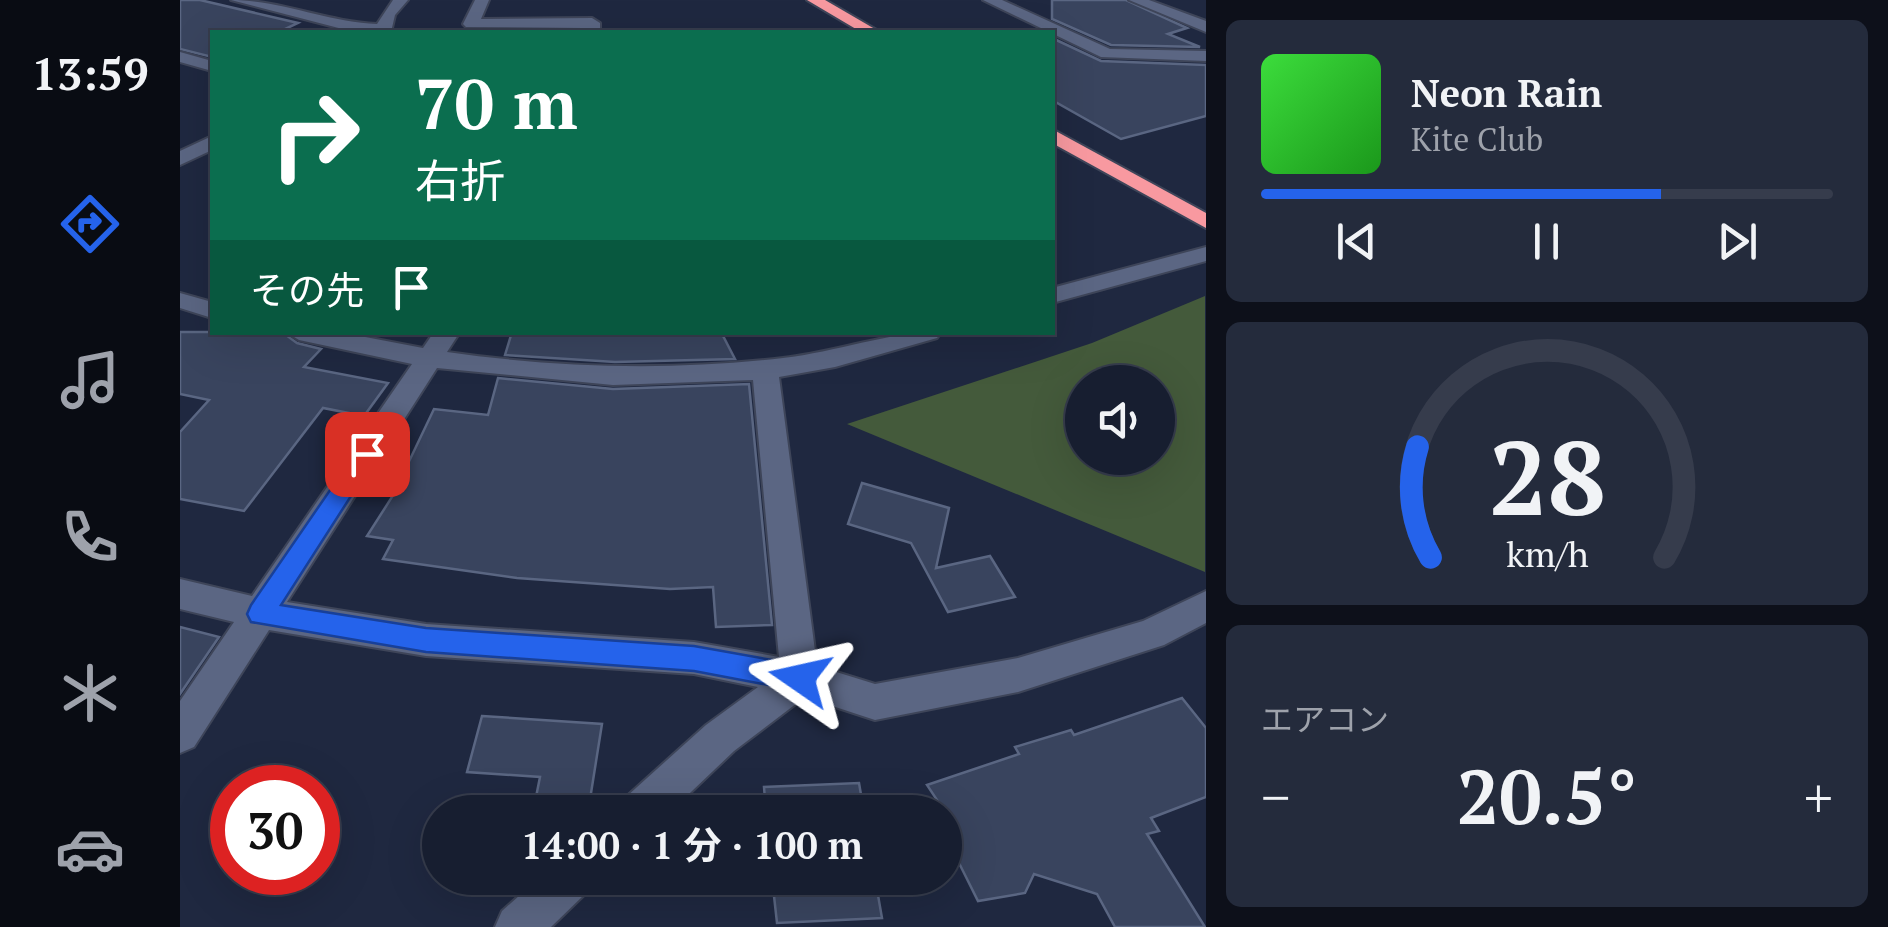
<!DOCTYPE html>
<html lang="ja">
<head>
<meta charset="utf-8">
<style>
	:root { --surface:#171e30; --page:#242b3c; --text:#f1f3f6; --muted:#9ea2ab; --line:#363c4c; --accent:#2563eb }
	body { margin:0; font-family:"PT Serif","Noto Sans JP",serif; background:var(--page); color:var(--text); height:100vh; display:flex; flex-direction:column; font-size:38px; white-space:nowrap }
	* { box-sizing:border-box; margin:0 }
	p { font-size:32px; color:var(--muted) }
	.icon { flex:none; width:55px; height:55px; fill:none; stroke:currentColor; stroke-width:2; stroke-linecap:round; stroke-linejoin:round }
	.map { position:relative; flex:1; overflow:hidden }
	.panel { display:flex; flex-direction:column; gap:20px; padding:20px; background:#0d101a; width:682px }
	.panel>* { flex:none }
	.guide { position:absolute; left:30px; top:30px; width:845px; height:305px; border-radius:0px; box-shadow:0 10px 40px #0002,0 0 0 2px var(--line); background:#0b6e4f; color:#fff; overflow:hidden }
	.fabs { position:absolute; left:885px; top:365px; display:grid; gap:20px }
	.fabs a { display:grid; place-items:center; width:110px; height:110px; border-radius:50%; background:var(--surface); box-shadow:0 10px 40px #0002,0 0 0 2px var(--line); font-size:50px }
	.speed { position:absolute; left:30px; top:765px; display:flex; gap:20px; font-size:50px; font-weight:700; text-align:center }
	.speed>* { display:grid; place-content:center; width:130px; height:130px; border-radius:50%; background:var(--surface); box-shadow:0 10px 40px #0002,0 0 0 2px var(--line); line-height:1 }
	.speed .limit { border:15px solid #d22; background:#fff; color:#111 }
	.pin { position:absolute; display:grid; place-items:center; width:85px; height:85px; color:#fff; margin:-42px; border-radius:20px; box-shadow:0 5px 15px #0006 }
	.me { position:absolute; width:110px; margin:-55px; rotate:281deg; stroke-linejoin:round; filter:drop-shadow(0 0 8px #0008) }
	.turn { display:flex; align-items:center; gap:35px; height:210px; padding:0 40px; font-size:45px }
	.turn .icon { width:130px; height:130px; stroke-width:2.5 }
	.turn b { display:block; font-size:70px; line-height:85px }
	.then { display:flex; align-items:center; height:95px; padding:0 40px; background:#0003; gap:20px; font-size:38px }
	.big { font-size:75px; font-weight:700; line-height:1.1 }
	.panel .card { flex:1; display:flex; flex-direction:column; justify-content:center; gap:15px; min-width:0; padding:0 35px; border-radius:15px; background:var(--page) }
	.panel .dial { align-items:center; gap:0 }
	.dial svg { height:260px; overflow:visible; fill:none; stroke:var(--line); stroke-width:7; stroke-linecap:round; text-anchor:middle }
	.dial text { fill:var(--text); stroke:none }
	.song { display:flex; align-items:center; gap:30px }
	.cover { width:120px; height:120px; border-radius:15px; background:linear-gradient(135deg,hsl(120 70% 55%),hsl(120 70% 35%)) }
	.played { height:10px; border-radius:5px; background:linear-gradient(90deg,var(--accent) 70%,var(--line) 70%) }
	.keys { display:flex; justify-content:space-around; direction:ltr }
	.heat { display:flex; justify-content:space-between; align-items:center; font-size:55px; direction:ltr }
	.trip { position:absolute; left:242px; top:795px; width:540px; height:100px; border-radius:50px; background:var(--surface); box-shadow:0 10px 40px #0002,0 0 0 2px var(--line); font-weight:700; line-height:100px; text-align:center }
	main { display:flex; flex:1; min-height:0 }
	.dock { display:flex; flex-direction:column; width:180px; justify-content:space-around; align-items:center; background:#090c13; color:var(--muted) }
	.dock .icon { width:70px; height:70px }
	.dock .active { color:var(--accent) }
	.dock b { font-size:45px; color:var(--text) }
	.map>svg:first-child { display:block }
</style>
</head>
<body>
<main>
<nav class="dock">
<b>13:59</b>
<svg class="icon active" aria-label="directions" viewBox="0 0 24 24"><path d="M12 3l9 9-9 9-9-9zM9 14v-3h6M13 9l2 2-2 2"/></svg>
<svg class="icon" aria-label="music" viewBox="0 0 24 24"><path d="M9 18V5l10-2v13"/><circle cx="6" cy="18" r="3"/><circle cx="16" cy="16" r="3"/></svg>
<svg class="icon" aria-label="phone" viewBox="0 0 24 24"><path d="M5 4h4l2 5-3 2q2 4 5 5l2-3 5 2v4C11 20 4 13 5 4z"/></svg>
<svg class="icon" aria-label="climate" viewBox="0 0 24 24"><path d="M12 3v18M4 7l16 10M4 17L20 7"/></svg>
<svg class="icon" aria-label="car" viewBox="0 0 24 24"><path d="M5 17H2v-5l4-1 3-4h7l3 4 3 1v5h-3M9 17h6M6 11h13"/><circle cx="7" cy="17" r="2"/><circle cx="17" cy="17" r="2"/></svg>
</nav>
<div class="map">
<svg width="1026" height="927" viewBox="0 0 1026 927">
	<rect width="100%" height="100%" fill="#1f2840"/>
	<path fill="#445a3b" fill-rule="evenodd" d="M1025,296v276l-358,-148 245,-81zM902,382h76v76h-76z"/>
	<g fill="#39445e" stroke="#5a6682" stroke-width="2.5">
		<path d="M0,0h20l98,23 -19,9h-67v25l-32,-8z"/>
		<path d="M872,0h74l61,28 -19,6 32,13 -89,-2 -59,-26z"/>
		<path d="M872,38l49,23 105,4v51l-85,23 -69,-39z"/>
		<path d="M0,332h102l15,11 24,6 -17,18 84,16 -24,33 -41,-8 -79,103 -64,-12v-67l29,-32 -29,-6z"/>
		<path d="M332,332h209l14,27 -120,3 -110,-7z"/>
		<path d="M318,378l115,11 136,-5 23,241 -56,2 -3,-40 -43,2 -153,-11 -134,-19 10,-19 -26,-4 25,-39 42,-88 54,6z"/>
		<path d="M682,483l87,25 -13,60 54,-12 25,41 -67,15 -37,-69 -63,-19z"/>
		<path d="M0,627l39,10 -39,57z"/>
		<path d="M1002,698l24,30v69l-55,21 8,13 -12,3 58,93h-90l-18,-33 -63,-20 -9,19 -47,8 -24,-48 7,-3 -16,-38 -18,-27 92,-31 -4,-7 56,-17 3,5z"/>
		<path d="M302,716l120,8 -14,88h-55l7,-35 -73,-5z"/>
		<path d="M679,783l5,29h-98l-2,-25z"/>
		<path d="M592,878h103l7,40 -105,5z"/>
	</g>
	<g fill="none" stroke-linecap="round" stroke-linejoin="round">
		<defs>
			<g id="minor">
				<path d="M51,0c50,0 96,22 146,24l16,-24h15l-13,15 -4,17h-37z"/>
				<path d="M295,0h14l-8,19 111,-1 8,5v9h-16v-4l-118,-1 -3,-3z"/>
				<path d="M803,0h19l108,49 96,2v10l-105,-4z"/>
				<path d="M949,0h20l57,21v11z"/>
				<path d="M0,52l32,9v10l-32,-9z"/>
				<path d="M32,136v14l-32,15v-14z"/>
				<path d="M1026,247v14l-154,42v-15z"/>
				<path d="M0,293l32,9v16l-32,-10z"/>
				<path d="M106,332h53l84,16 11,-16h26l-13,20c112,16 224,19 336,6 54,-6 103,-26 158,-26l-4,6 -102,29 -56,10 38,289 58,18 143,-26 125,-37 63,-30v32l-42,22 -146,47 -143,28 -70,-23 -71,54 -64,61h-50l6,-15 80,-72 52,-38 -64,-13 -268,-18 -157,-26 -75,117 -14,6v-52l54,-79 -54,-13v-30l72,17 160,-232 -113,-24zM257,368l176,17 140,-5 26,277 -85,-15 -268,-18 -139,-22z"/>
				<path d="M359,878h54l-7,15 -35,34h-56l7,-16z"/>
			</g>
			<g id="highway">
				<path d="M627,0h18l55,32h-19z"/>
				<path d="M872,129l154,84v15l-154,-85z"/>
			</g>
		</defs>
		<use href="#minor" stroke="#3e4559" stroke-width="4"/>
		<use href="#highway" stroke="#3e4559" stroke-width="4"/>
		<use href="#minor" fill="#5b6683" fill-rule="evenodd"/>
		<use href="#highway" fill="#f899a0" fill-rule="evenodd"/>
	</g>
	<path fill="#2563eb" stroke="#184099" stroke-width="2.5" d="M187,445l11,9 -97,151 145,23 268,18 106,19 9,4 5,9 -5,9 -9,4 -106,-20 -268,-19 -175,-30 -4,-8 4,-9 108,-157z"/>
</svg>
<div class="fabs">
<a><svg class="icon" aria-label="sound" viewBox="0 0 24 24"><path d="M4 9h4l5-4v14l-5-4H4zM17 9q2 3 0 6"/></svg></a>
</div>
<div class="speed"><div class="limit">30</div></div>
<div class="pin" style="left:187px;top:454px;background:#d93025"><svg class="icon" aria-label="arrive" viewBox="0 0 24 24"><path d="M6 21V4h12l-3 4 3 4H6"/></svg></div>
<svg class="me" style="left:620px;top:678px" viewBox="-20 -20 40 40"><path d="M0-17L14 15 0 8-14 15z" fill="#2563eb" stroke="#fff" stroke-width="4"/></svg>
<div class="trip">14:00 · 1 分 · 100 m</div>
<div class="guide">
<div class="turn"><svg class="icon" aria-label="right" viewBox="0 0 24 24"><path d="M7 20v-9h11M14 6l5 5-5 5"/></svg><div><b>70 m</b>右折</div></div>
<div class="then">その先<svg class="icon" aria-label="arrive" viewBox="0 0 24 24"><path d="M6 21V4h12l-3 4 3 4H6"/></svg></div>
</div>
</div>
<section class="panel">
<div class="card">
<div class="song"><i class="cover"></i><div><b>Neon Rain</b><p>Kite Club</p></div></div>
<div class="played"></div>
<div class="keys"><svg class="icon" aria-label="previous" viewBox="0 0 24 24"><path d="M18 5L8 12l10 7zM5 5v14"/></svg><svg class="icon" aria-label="pause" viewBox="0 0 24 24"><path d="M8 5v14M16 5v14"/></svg><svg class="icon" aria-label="next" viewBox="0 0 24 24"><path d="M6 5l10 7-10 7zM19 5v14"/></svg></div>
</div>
<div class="card dial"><svg viewBox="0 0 100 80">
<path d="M14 69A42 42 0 1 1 86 69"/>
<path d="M14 69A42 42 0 0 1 10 35" stroke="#2563eb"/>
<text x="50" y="56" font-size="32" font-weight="700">28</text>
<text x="50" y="72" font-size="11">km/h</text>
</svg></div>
<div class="card"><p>エアコン</p>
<div class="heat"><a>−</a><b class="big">20.5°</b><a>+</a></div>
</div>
</section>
</main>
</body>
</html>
